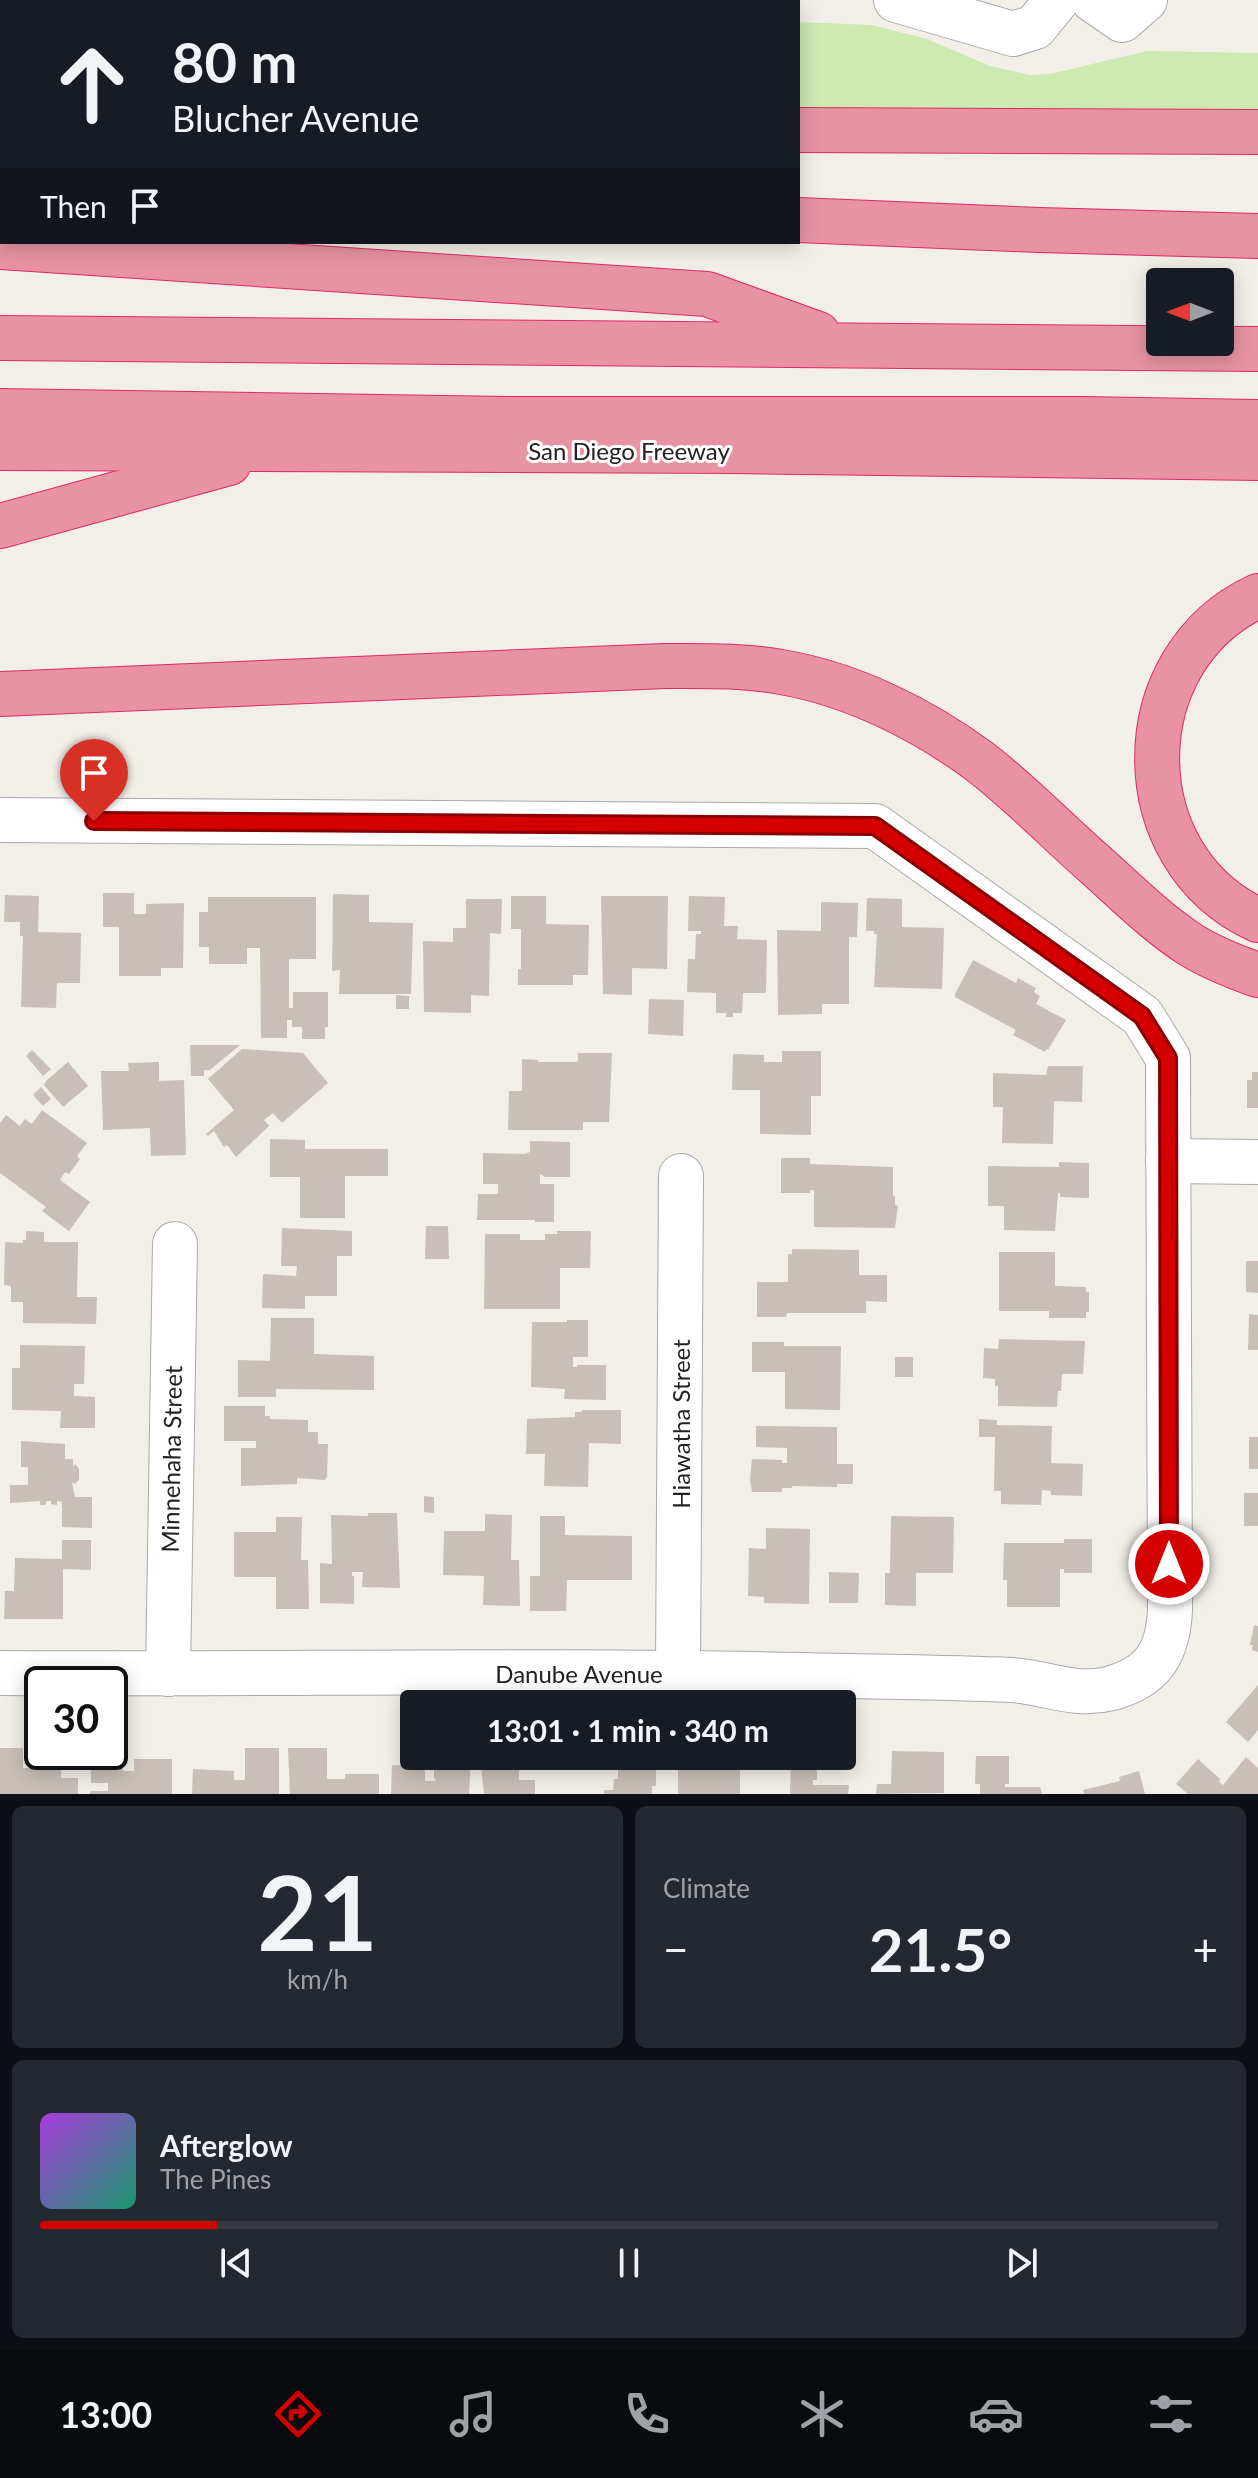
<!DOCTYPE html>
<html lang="en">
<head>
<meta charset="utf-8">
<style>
	:root { --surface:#171b24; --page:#242831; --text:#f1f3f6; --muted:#9ea1a6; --line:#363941; --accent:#d40000 }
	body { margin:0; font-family:Lato,sans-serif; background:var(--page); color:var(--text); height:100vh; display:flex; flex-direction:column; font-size:30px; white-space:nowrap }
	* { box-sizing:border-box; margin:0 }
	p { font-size:26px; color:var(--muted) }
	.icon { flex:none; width:44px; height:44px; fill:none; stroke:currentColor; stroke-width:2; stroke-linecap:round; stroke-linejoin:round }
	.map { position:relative; height:1794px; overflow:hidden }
	.sheet { display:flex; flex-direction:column; gap:12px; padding:12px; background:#0d0f14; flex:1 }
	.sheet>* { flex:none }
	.hud { position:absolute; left:0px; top:0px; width:800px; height:244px; box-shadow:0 4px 20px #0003; background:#171b24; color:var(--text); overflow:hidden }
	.needle { width:52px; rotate:270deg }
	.controls { position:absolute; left:1146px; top:268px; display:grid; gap:16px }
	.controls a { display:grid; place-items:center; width:88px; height:88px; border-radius:8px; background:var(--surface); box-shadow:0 4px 20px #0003; font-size:40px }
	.speed { position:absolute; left:24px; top:1666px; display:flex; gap:16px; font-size:40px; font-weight:700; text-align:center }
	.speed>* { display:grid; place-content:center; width:104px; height:104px; border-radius:50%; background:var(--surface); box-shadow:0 4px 20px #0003; line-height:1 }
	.speed .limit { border:4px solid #111; border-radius:12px; background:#fff; color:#111 }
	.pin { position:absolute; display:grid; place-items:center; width:68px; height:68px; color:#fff; margin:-82px -34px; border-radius:50% 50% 50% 0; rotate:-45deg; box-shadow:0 0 8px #0007 }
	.pin .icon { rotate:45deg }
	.me { position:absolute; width:88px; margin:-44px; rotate:0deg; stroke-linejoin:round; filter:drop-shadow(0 0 6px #0008) }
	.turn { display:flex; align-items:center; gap:28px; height:168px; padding:0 40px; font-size:36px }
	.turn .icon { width:104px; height:104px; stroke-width:2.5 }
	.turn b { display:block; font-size:56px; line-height:68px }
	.then { display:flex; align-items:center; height:76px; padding:0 40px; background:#0003; gap:16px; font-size:30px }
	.big { font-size:60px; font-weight:700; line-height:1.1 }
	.sheet .tile { flex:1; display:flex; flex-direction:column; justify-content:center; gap:12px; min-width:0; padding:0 28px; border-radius:12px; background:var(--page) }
	.sheet .dial { align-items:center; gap:0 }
	.dial b { font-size:104px; line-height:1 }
	.song { display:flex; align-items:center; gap:24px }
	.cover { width:96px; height:96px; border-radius:12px; background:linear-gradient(135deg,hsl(280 70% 55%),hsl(160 70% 35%)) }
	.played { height:8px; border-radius:4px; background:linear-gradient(90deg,var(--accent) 15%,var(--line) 15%) }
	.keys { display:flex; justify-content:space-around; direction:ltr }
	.heat { display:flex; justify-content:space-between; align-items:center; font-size:44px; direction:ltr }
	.sheet .tiles { flex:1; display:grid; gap:12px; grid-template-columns:1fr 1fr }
	.tile:last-child { grid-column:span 2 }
	.trip { position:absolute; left:400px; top:1690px; width:456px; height:80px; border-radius:8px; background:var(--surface); box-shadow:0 4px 20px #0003; font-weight:700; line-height:80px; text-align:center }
	.tab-bar { display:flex; height:128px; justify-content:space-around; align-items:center; background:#090b0e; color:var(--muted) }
	.tab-bar .icon { width:56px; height:56px }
	.tab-bar .on { color:var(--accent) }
	.tab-bar b { font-size:36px; color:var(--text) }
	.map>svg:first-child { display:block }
</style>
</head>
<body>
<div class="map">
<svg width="1258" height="1794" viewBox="0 0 1258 1794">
	<rect width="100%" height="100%" fill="#f2efe9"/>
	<path fill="#cdebb0" d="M798,22l74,3 55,14 63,27 40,9 20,-1 97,-23 111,2v58l-460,-1z"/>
	<g fill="#c7bfb8">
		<path d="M103,893h31v21h12v-10l38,-1 -1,65h-22v8h-42v-49h-16z"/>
		<path d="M333,894l36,1v27l44,1 -2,71h-72l1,-24 -8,1z"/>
		<path d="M5,895l34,1 -1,36 43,1 -1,50h-23l-1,25 -35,-1 2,-71h-3v-14h-16z"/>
		<path d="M511,896h35v28l43,1 -1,50h-15v10h-55v-16h3v-40h-10z"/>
		<path d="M601,896h67l-1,73 -35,-1v27l-29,-1z"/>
		<path d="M689,896l36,1 -1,29h14l-1,13 30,1 -1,53h-23l-1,20h-9v4h-7v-4h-10v-20l-29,-1 1,-33h7l1,-25h5v-3h-13z"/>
		<path d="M208,897h108v62h-27v49h4v-16h35v35h-3v12h-23v-12h-10v-7h-5v18h-26l-1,-90h-13v16h-38v-17h-10v-35h9z"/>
		<path d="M867,898l35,1v28l42,1 -2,61 -68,-2 3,-53h-3v-3h-8z"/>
		<path d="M466,899h36l-1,35 -11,-1 -1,63 -18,-1v18l-47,-1 -1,-71 30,1v-14h13z"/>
		<path d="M821,902l37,1 -1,34h-8v67h-27v10l-44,1 -1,-85 44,1z"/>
		<path d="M973,960l43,23 2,-5 18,10 -2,4 6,4 -4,8 30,16 -18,30 -2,-1 -1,3 -32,-17 3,-5 -61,-33v-3z"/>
		<path d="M396,995l13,1v13h-13z"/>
		<path d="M649,999l35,1 -1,36 -35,-2z"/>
		<path d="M190,1045h50l-30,25h-6v6h-13z"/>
		<path d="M242,1049l61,4 25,30 -46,40 -9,-10 -9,7 5,6 -33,31 -9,-12 -3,2 -10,-16 -6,5 -2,-2 28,-24 -26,-31z"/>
		<path d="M32,1050l19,19 -8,7 -17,-20z"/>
		<path d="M782,1051h39v45h-10v39l-51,-1v-44h-28l1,-36 31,1v7h18z"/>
		<path d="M578,1053h34l-3,69h-26v8h-75l1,-39h13v-32l16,1v2h37l3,-1z"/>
		<path d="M68,1062l20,24 -25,21 -19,-22 2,-4z"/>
		<path d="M159,1062v19l25,-1 2,75 -35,1 -1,-28 -47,2 -2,-59h28l-1,-8z"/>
		<path d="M1048,1066h35l-1,36 -28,-1 -1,43 -51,-1 1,-36h-10v-34l53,2z"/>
		<path d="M1252,1072h6v36h-11v-28h5z"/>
		<path d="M41,1087l10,12 -8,7 -10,-11z"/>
		<path d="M42,1110l45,33 -10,13 3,3 -11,15 -4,-2 -5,8 30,22 -21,29 -27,-20 4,-4 -46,-34v-50l6,-8 14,11 5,-7 7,5z"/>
		<path d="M270,1139l35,1v9h83v27h-43v42h-45v-41h-30z"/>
		<path d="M530,1141l40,1v35h-25l-5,-3v10h14v38h-19v-2h-58l1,-26h20v-10h-15v-31l42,1 5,-2z"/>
		<path d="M781,1158h29v6l83,3v29h2v9l3,1 -3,22 -81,-1v-37h-4v3h-29z"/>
		<path d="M1059,1162l30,1v35l-29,-1v-4h-2l-3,38 -51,-1v-24h-16v-40l71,1z"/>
		<path d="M426,1226h22l1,33h-24z"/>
		<path d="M282,1228l70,3v25h-15v40h-32v13l-43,-1 1,-34 33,2 1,-10h-16z"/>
		<path d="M26,1231l18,1v10h34l-1,55h20l-1,27 -73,-1v-21h-12v-16l-7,-1 1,-43 18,1v-3h3z"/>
		<path d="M557,1231h34l-1,37h-30v41h-76l1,-75h35v6h25v-6h12z"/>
		<path d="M792,1249l67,1v25h28v27l-21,-1v12h-79l-1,4h-29v-35h31v-28h4z"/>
		<path d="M999,1252h56v34l31,1v5h3v20h-3v6h-37v-7h-50z"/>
		<path d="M1246,1261h12v32l-12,-1z"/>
		<path d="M1249,1314l9,1v35h-10z"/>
		<path d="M271,1318h43v36l60,2v34l-98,-1v8h-38v-37l32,1z"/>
		<path d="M567,1320h21v37h-15v10h4v-2h29v35l-42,-1 1,-10 -34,-2 1,-65h35z"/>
		<path d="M999,1339l86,2 -2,33h-21l-1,17h-3l-1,16 -59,-1v-20h-3v-7l-12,-1 1,-30 14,1z"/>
		<path d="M752,1342h32v4h57l-1,64 -55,-1v-37h-33z"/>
		<path d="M20,1345l65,1 -1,38h-10v12l21,1v31h-35l1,-17 -49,-1v-42h8z"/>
		<rect x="895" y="1357" width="18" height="20"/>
		<path d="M224,1406h41v10h5v3l38,1v12h10v12h10l-1,33 -2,3 -28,-2v6l-56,2v-38h15v-7h-32z"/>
		<path d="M582,1410h39v34l-32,-1 -1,44 -44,-1 1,-32h-19l1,-35 48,-2v-5h7z"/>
		<path d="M979,1419l18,1v5l55,1 -1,37 32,1 -1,32 -31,-1v-4l-9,-1 -1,15 -40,-1v-13h-7l1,-54h-16z"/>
		<path d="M756,1426l81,1v37h16v20h-16v3l-45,-1v2h-10v4h-30l-2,-13 2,-20 30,1v3h5v-15l-31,-1z"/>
		<rect x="1249" y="1437" width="9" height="32"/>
		<path d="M21,1441l44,3v15h8v8l2,-3 4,5v11l-4,4 -3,-2 3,15h17v31l-30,-1v-25l-5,-1v4l-6,-1v-3h-5v4h-6v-4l-30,2v-18h18v-18h-7z"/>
		<rect x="1244" y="1493" width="14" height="33"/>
		<path d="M424,1496l10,1v16l-10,-1z"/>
		<path d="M368,1513h29l3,75 -38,-1 1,-15h-11v4h2v28l-34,-1v-40l12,1 -1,-49 37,1z"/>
		<path d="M485,1514l27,1 -1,45h8l1,46 -37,-1 1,-29 -41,-1 1,-44h41z"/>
		<path d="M540,1516h25v19l67,1v44h-65l-1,31h-36v-35h10z"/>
		<path d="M891,1516l63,1 -1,56h-37v33l-31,-1v-32h5z"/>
		<path d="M276,1517h26l-1,43h7l1,49h-33v-32h-42v-45h42z"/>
		<path d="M766,1528l44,1 -1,75 -45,-1v-6l-16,-1 1,-48 17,1z"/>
		<path d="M1064,1539h28v34h-28v-4h-4v38h-53v-27h-4l1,-37h60z"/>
		<path d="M62,1540h29v30l-28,-1v50h-59l1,-28h9l1,-33 47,1z"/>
		<path d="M829,1572l30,1 -1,30h-29z"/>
		<path d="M1254,1625l4,1v26l-6,-2 1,-5h-3z"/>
		<path d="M1258,1685v45l-10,12 -22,-20z"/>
		<path d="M0,1748h23v20h30v1h8v9h17v16h-78z"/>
		<path d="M110,1748h13v23h11v-12h38v35h-82v-3h18v-8h-17v-31h19z"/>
		<path d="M245,1748h34v46h-87l1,-25 41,2v9h11z"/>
		<path d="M288,1748h39v31h18v-5h34v20h-89z"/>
		<path d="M892,1751l52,1v41l-68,1 1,-10h14z"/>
		<path d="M434,1756h37l-2,38h-78l1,-29 33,1v15h11l-2,-3z"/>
		<path d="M480,1756h39v24h16v14h-51z"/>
		<path d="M618,1756h38v30h-4v8h-48v-4h9l1,-11h4z"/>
		<path d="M678,1756h38l-1,13h25v25h-62z"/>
		<path d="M791,1756h26v24h-4v5h36l-1,9h-58z"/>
		<path d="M976,1756h33v28h-4v3h35l2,7h-62v-10h-5z"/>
		<path d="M1246,1757l12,11v26h-70l-12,-10 22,-25 22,20 -1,3 4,3z"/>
		<path d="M1139,1771l6,23h-61l-1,-4 37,-9 -1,-4z"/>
	</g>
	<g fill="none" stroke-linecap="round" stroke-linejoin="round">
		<defs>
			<g id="minor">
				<path d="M896,0l117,34 22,-7 22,-27"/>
				<path d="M1093,0l29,20 23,-20"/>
				<path d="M0,820l875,6 267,190 26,42 2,552c-2,44 -18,68 -62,79 -34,8 -64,-7 -97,-9 -69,-3 -139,-3 -208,-5 -268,-6 -535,0 -803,-2"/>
				<path d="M1168,1161l90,1"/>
				<path d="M678,1672l3,-496"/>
				<path d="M168,1674l7,-430"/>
			</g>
			<g id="highway">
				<path d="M798,130l460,2"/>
				<path d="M0,139l2,1"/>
				<path d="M798,220l241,10 219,6"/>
				<path d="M0,247l707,47 111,40"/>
				<path d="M0,338l1258,11"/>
				<path d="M0,411l508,8h575l175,3"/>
				<path d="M0,448l733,3 525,7"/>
				<path d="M0,526l229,-63"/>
				<path d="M1258,596c-134,62 -135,262 0,324"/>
				<path d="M0,694l665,-28c39,0 78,-1 116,6 71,12 141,47 198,89 37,28 75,67 110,98 33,29 65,62 102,86 21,13 44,22 67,30"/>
			</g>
		</defs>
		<use href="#minor" stroke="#a9a9a9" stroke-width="46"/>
		<use href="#highway" stroke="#dc2a67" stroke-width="46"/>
		<use href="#minor" stroke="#fff" stroke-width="44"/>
		<use href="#highway" stroke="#e892a2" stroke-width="44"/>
	</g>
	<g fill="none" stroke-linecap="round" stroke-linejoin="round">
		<defs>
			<path id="route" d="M94,821l781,5 267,190 26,42 1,506"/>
		</defs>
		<use href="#route" stroke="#8a0000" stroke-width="20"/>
		<use href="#route" stroke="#d40000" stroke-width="14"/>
	</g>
	<g text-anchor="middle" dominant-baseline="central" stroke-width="6" stroke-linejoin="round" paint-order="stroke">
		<g font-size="24" fill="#222" stroke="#fff">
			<text x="629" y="450">San Diego Freeway</text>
			<text transform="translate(680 1424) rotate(-90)">Hiawatha Street</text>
			<text transform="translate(171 1459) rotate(-89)">Minnehaha Street</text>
			<text x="579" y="1673">Danube Avenue</text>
		</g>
	</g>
</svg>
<div class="controls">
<a><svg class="needle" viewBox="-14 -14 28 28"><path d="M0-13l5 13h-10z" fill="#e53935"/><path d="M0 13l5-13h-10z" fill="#9ea1a6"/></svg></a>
</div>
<div class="speed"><div class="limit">30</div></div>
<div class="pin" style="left:94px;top:821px;background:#d93025"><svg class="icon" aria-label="arrive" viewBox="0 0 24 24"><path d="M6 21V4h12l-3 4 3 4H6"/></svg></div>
<svg class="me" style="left:1169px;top:1564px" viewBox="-20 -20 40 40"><circle r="17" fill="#d40000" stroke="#fff" stroke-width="3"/><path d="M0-11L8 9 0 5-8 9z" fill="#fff"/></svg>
<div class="trip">13:01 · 1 min · 340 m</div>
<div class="hud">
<div class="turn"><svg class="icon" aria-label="ahead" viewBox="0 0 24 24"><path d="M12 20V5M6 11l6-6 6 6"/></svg><div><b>80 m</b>Blucher Avenue</div></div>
<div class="then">Then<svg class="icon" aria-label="arrive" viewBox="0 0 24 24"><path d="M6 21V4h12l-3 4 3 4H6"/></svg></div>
</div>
</div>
<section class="sheet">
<div class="tiles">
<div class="tile dial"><b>21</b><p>km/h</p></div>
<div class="tile"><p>Climate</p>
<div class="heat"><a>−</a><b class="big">21.5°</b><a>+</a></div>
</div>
<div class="tile">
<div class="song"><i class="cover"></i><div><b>Afterglow</b><p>The Pines</p></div></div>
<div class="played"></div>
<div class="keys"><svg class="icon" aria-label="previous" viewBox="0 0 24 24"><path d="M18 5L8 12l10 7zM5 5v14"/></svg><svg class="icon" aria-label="pause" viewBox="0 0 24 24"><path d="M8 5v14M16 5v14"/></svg><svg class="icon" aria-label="next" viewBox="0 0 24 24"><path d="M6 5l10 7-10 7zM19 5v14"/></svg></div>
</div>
</div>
</section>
<nav class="tab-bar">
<b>13:00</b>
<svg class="icon on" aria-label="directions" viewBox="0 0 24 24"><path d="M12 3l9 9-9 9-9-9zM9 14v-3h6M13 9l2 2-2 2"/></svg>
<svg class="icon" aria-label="music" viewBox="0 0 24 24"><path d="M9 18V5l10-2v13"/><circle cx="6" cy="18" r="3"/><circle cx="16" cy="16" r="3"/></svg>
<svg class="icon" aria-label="phone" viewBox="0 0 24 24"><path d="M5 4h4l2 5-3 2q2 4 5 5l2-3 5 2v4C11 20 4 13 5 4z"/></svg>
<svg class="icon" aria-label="climate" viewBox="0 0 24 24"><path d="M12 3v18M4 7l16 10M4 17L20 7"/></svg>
<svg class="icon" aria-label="car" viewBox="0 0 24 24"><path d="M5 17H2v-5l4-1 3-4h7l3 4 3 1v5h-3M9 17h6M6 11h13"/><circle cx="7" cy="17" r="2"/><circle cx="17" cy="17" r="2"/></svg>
<svg class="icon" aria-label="filters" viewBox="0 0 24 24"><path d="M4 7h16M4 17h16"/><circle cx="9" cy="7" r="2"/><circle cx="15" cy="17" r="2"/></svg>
</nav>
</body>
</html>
